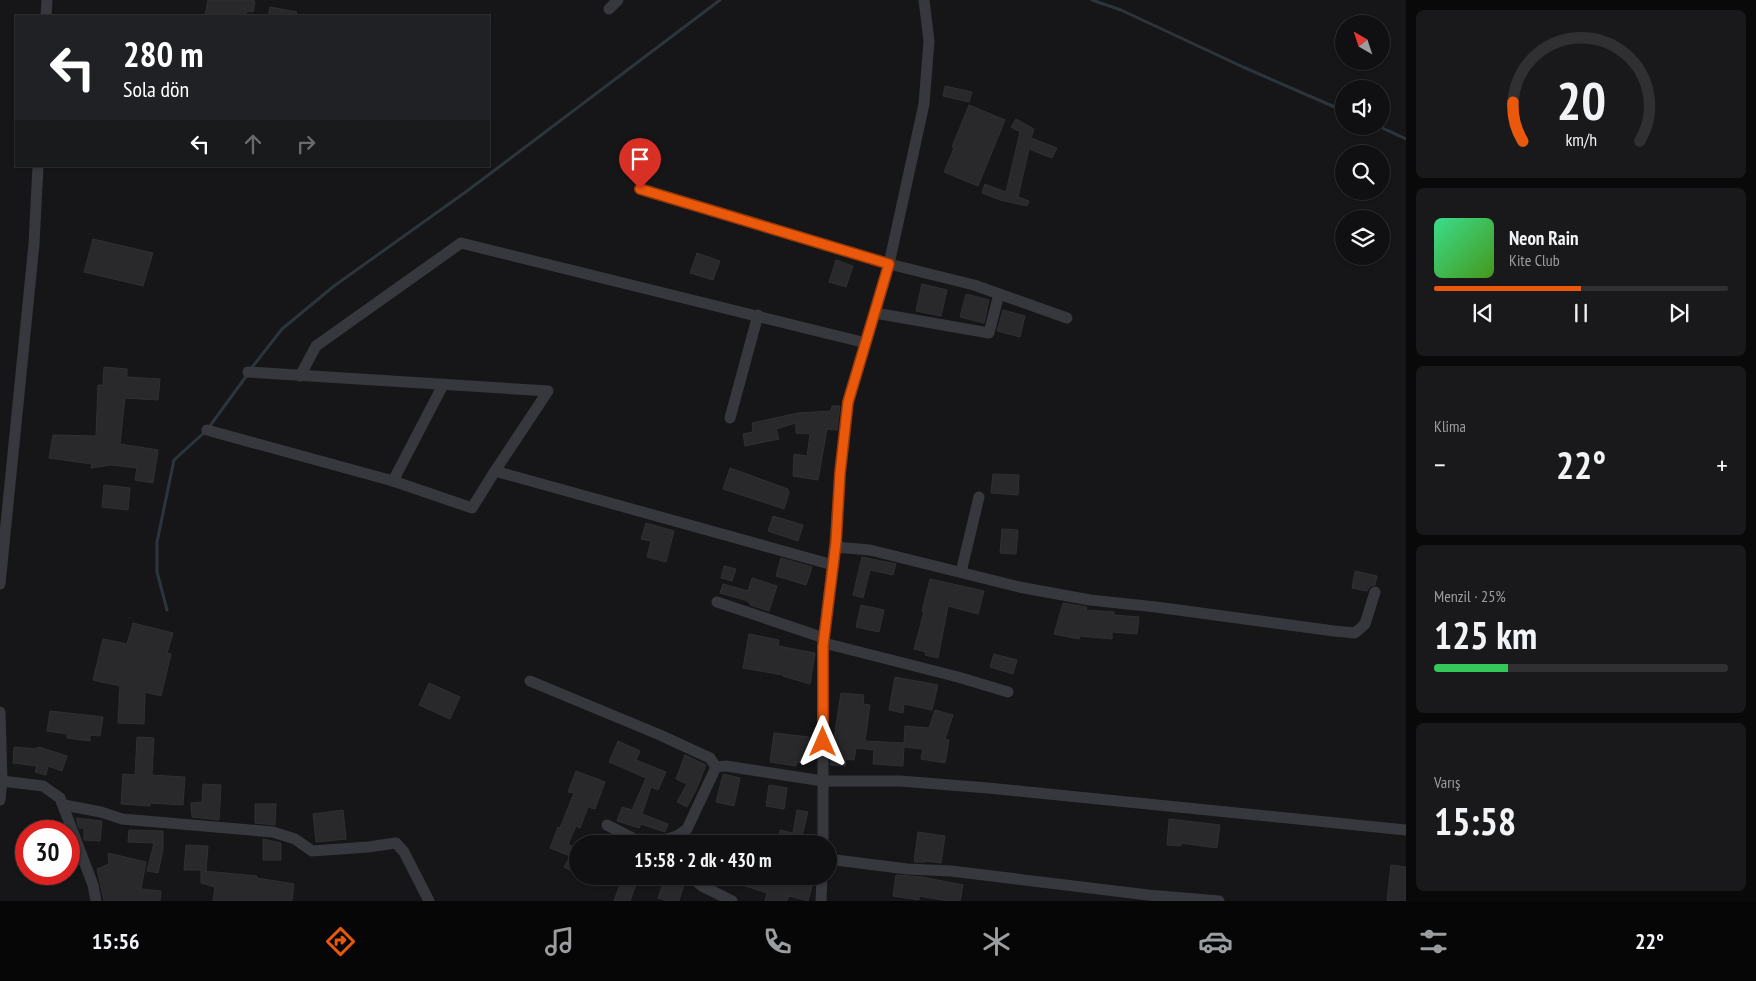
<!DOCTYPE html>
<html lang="tr">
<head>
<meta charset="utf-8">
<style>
	:root { --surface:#101012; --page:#19191b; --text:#f1f3f6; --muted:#9c9d9f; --line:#303032; --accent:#ea580c }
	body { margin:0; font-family:"PT Sans Narrow",sans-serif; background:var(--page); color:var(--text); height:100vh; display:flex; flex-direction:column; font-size:19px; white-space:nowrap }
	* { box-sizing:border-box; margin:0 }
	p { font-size:16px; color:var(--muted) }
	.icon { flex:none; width:28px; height:28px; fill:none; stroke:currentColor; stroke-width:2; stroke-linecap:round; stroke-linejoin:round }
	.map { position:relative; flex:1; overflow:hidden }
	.panel { display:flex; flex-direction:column; gap:10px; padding:10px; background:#09090a; width:350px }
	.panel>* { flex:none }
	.banner { position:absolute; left:15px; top:15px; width:475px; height:152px; border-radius:0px; box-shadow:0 1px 4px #0004,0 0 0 1px var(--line); background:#202124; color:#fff; overflow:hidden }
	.needle { width:32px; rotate:321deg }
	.buttons { position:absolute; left:1335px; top:15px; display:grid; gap:10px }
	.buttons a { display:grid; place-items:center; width:55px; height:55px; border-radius:50%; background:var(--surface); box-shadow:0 1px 4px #0004,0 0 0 1px var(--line); font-size:25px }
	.speed { position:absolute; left:15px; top:820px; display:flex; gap:10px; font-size:25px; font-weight:700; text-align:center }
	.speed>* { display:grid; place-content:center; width:65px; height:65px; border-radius:50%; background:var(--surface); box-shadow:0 1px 4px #0004,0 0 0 1px var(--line); line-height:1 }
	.speed .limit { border:8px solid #d22; background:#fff; color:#111 }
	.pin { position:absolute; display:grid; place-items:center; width:42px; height:42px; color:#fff; margin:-51px -21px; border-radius:50% 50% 50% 0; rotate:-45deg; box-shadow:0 0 5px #0007 }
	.pin .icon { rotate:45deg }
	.me { position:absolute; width:55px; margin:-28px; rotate:0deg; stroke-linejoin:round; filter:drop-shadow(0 0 4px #0008) }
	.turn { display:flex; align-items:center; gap:18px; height:105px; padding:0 25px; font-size:22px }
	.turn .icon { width:65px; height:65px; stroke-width:2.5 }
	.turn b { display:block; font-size:35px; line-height:42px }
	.lanes { display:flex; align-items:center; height:48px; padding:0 25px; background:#0003; justify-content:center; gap:25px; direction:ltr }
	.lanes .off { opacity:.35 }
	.big { font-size:38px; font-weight:700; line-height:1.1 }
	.panel .card { flex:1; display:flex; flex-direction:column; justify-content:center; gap:8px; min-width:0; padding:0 18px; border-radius:8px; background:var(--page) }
	.panel .dial { align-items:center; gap:0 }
	.dial svg { height:130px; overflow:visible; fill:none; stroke:var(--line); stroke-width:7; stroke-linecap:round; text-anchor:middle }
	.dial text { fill:var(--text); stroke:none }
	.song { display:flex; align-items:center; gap:15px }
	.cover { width:60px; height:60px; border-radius:8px; background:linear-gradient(135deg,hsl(150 70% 55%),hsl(100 70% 35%)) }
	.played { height:5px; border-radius:2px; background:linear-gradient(90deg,var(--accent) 50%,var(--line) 50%) }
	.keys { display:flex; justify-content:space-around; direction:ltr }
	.heat { display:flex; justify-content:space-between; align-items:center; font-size:28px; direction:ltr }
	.charge { height:8px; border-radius:4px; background:linear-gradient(90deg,#34c759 25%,var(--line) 0) }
	.trip { position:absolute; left:569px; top:835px; width:268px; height:50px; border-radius:25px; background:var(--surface); box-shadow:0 1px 4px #0004,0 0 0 1px var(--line); font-weight:700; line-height:50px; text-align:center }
	.menu { display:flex; height:80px; justify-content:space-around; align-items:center; background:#060607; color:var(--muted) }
	.menu .icon { width:35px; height:35px }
	.menu .current { color:var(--accent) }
	.menu b { font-size:22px; color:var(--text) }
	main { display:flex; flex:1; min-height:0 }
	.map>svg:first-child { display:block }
</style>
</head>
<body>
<main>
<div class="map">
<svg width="1406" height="901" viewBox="0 0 1406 901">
	<rect width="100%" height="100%" fill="#161618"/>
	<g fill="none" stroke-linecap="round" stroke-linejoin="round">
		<g stroke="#2c353c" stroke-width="3">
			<path d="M1092,0l29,10 122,57 101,44"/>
			<path d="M1378,126l28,13"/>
			<path d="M250,370l32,-41 52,-43 133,-95 253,-191"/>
			<path d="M167,610l-10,-38v-30l17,-82 33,-30 40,-55"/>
		</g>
	</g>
	<g fill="#29292c" stroke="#303034">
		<path d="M208,0h40l7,1 -2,11 -6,-1 -1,5h-41z"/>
		<path d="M270,7l27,5 -1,4h-28z"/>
		<path d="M945,86l27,6 -3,10 -26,-6z"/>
		<path d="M969,105l36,15 -27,66 -34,-14 10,-24 -2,-1z"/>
		<path d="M1016,119l18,10 -3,9 26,10 -5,10 -23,-9 -11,48 11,4 -2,5 -27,-6 -18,-7 3,-9 21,8 14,-60 -9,-5z"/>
		<path d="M93,239l60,14 -10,33 -59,-14z"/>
		<path d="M697,253l23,8 -7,19 -23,-7z"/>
		<path d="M836,260l17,6 -7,21 -17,-5z"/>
		<path d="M922,284l25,6 -6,26 -25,-5z"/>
		<path d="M966,294l23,6 -5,23 -24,-6z"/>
		<path d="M1003,310l22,6 -5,21 -23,-6z"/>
		<path d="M104,367l23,2v8l33,2 -2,21 -33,-2 -5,46 38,6 -5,33 -18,-3 2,-12 -26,-3 -20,3 1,-4 -43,-6 4,-23 43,1 2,-51h5z"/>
		<path d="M832,406h8l-3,24 -10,-1 -9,51 -25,-4 1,-22 13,2 3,-22 -14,-1v-10l-20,6 3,10 -34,7 -2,-12 10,-2 -1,-9 46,-10 33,-2z"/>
		<path d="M730,468l58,21 1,4 -5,16 -61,-20z"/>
		<path d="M993,474l26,1 -1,20 -27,-2z"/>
		<path d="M104,485l26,3 -2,22 -26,-3z"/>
		<path d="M773,516l30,9 -5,16 -30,-10z"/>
		<path d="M646,523l28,8 -8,31 -19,-5 4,-16 -10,-2z"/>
		<path d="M1002,529l16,1 -2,24 -16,-1z"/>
		<path d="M862,557l34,7 -3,11 -23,-5 -7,28 -10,-3z"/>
		<path d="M781,558l31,9 -6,18 -30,-9z"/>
		<path d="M724,566l12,3 -4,12 -11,-3z"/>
		<path d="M1355,571l22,5 -2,9 -5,1 -3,5 -15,-3z"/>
		<path d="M752,578l25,8 -8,25 -19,-6v-2l-5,-3 -25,-7 3,-9 25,7z"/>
		<path d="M930,579l54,12 -6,23 -30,-8 -10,52 -13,-3 1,-3 -12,-3 10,-37 -2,-1z"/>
		<path d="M1063,603l24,4 -1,3 28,2v3l25,2 -2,17 -25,-2v7l-32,-3 -1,3 -25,-5z"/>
		<path d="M861,605l23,5 -5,22 -23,-5z"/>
		<path d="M133,623l40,10 -6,20 4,1 -10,42 -16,-4 -1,32 -26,-1 2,-37 -27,-6 10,-41 24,5z"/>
		<path d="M749,634l30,6 -1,6 37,7 -5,31 -27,-8v-1l-40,-7z"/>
		<path d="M994,654l23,6 -4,14 -23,-7z"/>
		<path d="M895,677l43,8 -6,25 -28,-6 -1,9 -14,-3z"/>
		<path d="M429,683l31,14 -10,22 -31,-14z"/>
		<path d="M841,693l23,2 -1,9 7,1 -5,36 39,2 1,-17 24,2 6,-18 18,5 -8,24 4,1 -4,23 -24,-4 2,-10 -19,-2 -1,19 -30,-2 1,-14 -18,-2 -2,12 -8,-1 -1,7 -15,-1z"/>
		<path d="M50,711l53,6 -3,19 -10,-1v6l-23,-3v-4l-20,-3z"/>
		<path d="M774,733l35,4 -4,26 -8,-1 -1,4 -26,-4z"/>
		<path d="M137,737l17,1 -2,37 33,2 -2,28 -33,-2v3l-29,-2 2,-30 12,1z"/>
		<path d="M618,741l22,10 -4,9 30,12 -8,18 -7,-3 -9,27 26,10 -3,8 -24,-8 -2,4 -22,-7 5,-14 10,3 14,-32 -37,-16z"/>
		<path d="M14,747l21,2 4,-2 28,9 -5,15 -14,-5 -2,9 -11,-3 2,-6 -24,-3z"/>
		<path d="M685,755l21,10 -9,23 -10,19 -10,-5 10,-18 -11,-5z"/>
		<path d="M576,771l29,11 -10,27 -7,-2 -8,21 -4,-2 -8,18 7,4 3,-6v32l-14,-7 6,-11 -20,-8 8,-21 2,1 14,-35 -6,-1z"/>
		<path d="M723,774l17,4 -6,28 -18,-4z"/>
		<path d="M203,784l18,1 -2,35 -27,-3 -1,-14 11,-1z"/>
		<path d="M769,785l18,3 -3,21 -18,-3z"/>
		<path d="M255,804h21l-1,21 -20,-2z"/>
		<path d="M343,810l3,29 -30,3 -3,-28z"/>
		<path d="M797,810l11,2 -8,32h-23l3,-14 13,3z"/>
		<path d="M76,818l26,3 -2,20 -16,-1v-12h-5z"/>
		<path d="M1169,819l51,6 -3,23 -36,-5v3l-14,-1z"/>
		<path d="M129,830l34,1v18l-5,24 -11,-2 7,-28 -26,-1z"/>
		<path d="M918,832l27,4 -4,27 -16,-2v1h-11z"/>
		<path d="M263,839l18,4v17h-18z"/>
		<path d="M186,845l22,1 -2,25h-2l53,5v2l37,6 -2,17h-79l2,-14 -14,-4v-13h-17z"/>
		<path d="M108,853l38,9 -5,27 20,2 -1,10h-56l-7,-32 12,-5z"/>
		<path d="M1391,865l15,2v34h-19z"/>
		<path d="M896,875l26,2 41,8 -3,16h-12l-29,-5v4l-26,-4z"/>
		<path d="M623,876h16l-9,25h-16z"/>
		<path d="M722,876h47l43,10 -4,15 -19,-5 -2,5h-22l2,-8 -46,-15z"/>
		<path d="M665,878l19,6 -5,17h-12l-9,-3z"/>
	</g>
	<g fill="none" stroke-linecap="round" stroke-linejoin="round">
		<g stroke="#37383d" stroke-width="11">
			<path d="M609,9l9,-9"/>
			<path d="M46,16l1,-16"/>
			<path d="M641,189l248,75 85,21 93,33"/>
			<path d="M875,313l114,20 10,-39"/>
			<path d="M248,372l300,19 -53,80 338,94"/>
			<path d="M300,376l16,-30 145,-103 405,100"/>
			<path d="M730,418l28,-103"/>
			<path d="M207,430l186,51 50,-96"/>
			<path d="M393,481l79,27 23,-37"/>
			<path d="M835,547l35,3 149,37 71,13 66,7 178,24 21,2 10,-9 10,-32"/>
			<path d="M961,572l18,-75"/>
			<path d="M0,584l34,-340 4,-78"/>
			<path d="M717,602l107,36"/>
			<path d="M824,643l134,34 50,15"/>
			<path d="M530,681l130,54 50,23 6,9"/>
			<path d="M0,712l2,69"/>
			<path d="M0,800l2,-19 41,5 17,12 33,87 3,16"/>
			<path d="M64,805l37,7 21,7 151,13 22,7 17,12 56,-4 28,-4 8,9 25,49"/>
			<path d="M607,825l27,14 30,1 13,-4 10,-7 29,-62 10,-1 97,15h77l88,7 418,42"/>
			<path d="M823,844v-198l12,-104 5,-69 8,-71 41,-138 35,-160 5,-63 -5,-41"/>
			<path d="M828,859l79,10 44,2 197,24 71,6"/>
			<path d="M689,876l13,10 30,15"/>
			<path d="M821,901l1,-25"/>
		</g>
	</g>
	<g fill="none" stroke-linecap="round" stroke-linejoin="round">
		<defs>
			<path id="route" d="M640,189l249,75 -41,138 -8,71 -4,69 -13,104v96"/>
		</defs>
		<use href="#route" stroke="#983908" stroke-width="12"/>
		<use href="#route" stroke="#ea580c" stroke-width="9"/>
	</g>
</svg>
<div class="buttons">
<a><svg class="needle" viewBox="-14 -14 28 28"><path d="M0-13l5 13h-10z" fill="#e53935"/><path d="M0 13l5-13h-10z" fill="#9c9d9f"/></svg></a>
<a><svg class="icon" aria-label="sound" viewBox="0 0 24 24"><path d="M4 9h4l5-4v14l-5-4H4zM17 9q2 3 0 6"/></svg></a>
<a><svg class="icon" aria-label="search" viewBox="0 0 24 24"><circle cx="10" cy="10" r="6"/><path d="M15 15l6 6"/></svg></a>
<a><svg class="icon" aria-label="layers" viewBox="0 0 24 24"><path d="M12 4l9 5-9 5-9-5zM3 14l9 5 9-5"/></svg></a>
</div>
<div class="speed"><div class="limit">30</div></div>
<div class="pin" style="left:640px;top:189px;background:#d93025"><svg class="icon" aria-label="arrive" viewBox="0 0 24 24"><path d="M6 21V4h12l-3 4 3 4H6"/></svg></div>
<svg class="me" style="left:823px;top:742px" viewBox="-20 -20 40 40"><path d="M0-17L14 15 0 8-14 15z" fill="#ea580c" stroke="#fff" stroke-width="4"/></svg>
<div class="trip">15:58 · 2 dk · 430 m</div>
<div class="banner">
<div class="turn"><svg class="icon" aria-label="left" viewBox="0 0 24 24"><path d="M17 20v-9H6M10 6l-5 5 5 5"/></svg><div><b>280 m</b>Sola dön</div></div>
<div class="lanes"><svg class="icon" aria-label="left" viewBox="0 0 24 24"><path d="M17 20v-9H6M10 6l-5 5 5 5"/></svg><svg class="icon off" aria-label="ahead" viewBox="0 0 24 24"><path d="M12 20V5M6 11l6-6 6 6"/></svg><svg class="icon off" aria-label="right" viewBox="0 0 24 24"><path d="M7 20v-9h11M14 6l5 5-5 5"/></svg></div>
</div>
</div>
<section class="panel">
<div class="card dial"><svg viewBox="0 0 100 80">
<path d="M14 69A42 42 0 1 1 86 69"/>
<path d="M14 69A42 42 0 0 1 8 45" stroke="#ea580c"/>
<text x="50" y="56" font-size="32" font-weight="700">20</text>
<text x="50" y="72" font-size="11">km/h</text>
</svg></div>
<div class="card">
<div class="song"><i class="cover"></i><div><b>Neon Rain</b><p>Kite Club</p></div></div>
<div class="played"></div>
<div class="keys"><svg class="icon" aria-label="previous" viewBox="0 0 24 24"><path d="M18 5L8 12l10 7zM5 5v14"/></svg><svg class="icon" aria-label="pause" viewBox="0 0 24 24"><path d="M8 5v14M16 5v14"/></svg><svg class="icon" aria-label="next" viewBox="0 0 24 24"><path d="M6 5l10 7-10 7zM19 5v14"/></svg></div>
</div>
<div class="card"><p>Klima</p>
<div class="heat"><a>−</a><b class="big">22°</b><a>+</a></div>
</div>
<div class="card"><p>Menzil · 25%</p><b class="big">125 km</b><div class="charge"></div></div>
<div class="card"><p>Varış</p><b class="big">15:58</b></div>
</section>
</main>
<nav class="menu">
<b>15:56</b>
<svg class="icon current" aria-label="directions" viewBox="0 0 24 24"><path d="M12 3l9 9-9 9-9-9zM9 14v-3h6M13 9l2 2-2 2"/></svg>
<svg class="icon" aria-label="music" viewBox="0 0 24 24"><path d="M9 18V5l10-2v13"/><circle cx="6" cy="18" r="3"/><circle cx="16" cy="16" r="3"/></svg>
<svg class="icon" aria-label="phone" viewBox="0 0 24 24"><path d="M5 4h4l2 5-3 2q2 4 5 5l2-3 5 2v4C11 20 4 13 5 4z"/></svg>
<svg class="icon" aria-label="climate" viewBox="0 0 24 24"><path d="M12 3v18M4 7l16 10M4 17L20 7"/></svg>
<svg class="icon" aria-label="car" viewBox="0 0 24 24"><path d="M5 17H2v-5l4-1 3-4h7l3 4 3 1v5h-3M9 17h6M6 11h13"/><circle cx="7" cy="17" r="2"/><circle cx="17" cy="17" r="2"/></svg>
<svg class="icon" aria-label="filters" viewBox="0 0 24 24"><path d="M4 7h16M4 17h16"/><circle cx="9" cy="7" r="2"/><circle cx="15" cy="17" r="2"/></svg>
<b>22°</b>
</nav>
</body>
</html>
